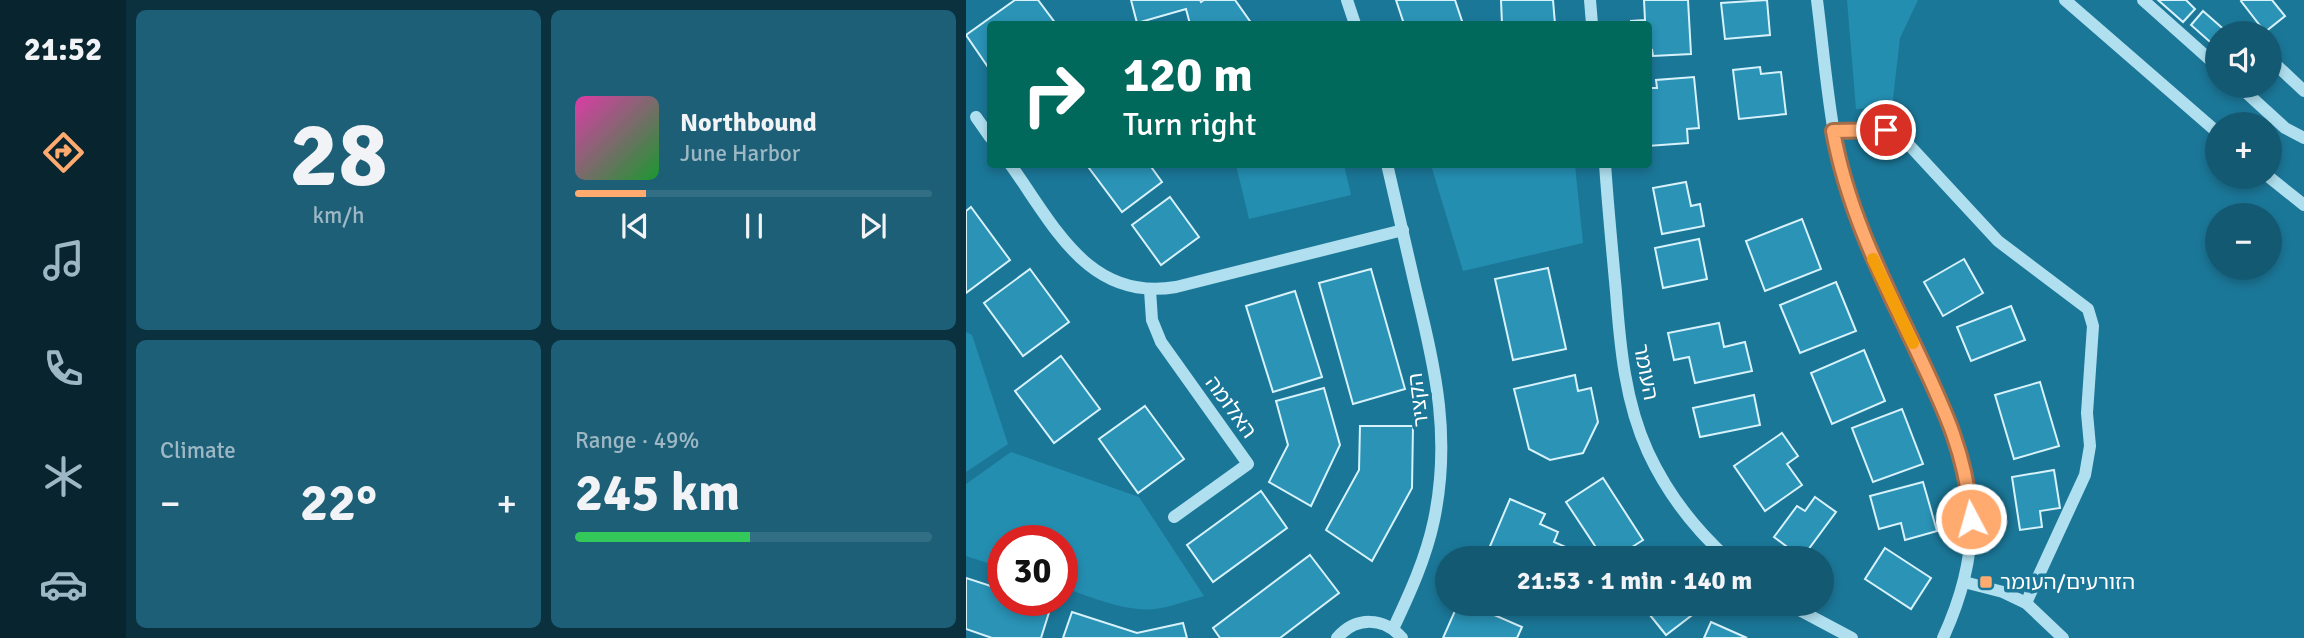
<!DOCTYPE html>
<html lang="en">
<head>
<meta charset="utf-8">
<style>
	:root { --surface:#145972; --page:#1d5f77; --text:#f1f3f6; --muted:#9db8c4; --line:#336f84; --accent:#ffaa6f }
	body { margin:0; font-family:Signika,"Noto Sans Hebrew",sans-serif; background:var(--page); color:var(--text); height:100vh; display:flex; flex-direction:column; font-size:26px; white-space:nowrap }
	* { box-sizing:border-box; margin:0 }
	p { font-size:23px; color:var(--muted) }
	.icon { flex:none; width:38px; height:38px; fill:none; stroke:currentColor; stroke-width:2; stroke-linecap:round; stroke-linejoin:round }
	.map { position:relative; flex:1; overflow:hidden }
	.panel { display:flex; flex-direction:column; gap:10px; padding:10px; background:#0b313f; width:840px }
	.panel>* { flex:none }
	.guide { position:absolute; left:21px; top:21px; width:665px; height:147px; border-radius:7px; box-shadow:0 4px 10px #0003; background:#00695c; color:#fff; overflow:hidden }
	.buttons { position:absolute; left:1239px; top:21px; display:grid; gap:14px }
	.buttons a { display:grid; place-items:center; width:77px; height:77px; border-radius:50%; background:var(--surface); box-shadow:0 4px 10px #0003; font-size:35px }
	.speed { position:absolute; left:21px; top:525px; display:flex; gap:14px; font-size:35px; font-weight:700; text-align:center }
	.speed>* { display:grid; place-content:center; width:91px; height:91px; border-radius:50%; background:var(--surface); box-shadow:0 4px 10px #0003; line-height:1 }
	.speed .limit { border:10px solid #d22; background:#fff; color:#111 }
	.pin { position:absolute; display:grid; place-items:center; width:60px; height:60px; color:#fff; margin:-30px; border:4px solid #fff; border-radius:50%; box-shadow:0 2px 7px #0007 }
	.me { position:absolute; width:77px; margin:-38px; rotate:354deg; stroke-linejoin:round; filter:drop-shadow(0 0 5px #0008) }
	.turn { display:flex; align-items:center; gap:24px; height:147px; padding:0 21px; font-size:32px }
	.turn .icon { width:91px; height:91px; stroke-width:2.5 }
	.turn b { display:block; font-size:49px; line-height:60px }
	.big { font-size:52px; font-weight:700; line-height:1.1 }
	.panel .tile { flex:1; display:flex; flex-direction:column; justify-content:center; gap:10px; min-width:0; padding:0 24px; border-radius:10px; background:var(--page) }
	.panel .dial { align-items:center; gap:0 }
	.dial b { font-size:91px; line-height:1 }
	.song { display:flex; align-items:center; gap:21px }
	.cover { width:84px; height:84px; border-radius:10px; background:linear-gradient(135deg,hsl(320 70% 55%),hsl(130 70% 35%)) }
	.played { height:7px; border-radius:4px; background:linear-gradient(90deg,var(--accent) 20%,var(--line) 20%) }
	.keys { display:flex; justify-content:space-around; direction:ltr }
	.heat { display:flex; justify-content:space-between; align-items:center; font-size:38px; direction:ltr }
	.charge { height:10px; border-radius:5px; background:linear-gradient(90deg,#34c759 49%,var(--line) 0) }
	.panel .tiles { flex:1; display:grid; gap:10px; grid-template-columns:repeat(2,1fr) }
	.trip { position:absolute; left:469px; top:546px; width:399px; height:70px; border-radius:35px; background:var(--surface); box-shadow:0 4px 10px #0003; font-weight:700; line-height:70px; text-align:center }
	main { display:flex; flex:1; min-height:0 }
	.tabs { display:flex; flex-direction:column; width:126px; justify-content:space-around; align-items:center; background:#08242e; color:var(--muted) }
	.tabs .icon { width:49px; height:49px }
	.tabs .selected { color:var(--accent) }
	.tabs b { font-size:32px; color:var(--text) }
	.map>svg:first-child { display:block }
</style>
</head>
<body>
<main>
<nav class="tabs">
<b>21:52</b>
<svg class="icon selected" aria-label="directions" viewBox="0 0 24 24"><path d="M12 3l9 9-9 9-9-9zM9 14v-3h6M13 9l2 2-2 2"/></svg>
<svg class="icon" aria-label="music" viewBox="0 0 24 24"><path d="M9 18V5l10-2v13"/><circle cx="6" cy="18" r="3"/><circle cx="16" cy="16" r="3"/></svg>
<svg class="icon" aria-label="phone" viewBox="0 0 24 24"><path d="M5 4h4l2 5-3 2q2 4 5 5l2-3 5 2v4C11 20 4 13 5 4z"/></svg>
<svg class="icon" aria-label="climate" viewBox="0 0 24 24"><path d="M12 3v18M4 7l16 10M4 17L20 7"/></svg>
<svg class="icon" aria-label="car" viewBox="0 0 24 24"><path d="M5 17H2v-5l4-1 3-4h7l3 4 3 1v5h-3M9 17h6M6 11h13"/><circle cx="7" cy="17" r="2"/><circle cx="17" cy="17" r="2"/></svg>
</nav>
<section class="panel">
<div class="tiles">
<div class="tile dial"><b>28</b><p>km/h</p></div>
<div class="tile">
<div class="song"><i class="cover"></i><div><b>Northbound</b><p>June Harbor</p></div></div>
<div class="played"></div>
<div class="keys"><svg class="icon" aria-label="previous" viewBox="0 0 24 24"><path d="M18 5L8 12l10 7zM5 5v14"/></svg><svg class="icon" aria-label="pause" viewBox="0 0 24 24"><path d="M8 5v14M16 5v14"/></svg><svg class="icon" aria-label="next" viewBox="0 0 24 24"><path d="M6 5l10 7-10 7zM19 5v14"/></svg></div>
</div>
<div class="tile"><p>Climate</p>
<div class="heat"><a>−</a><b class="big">22°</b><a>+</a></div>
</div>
<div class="tile"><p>Range · 49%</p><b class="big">245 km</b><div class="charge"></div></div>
</div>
</section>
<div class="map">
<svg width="1338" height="638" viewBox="0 0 1338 638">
	<rect width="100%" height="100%" fill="#1b7798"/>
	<g fill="#248eb1">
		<path d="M881,0h71l-18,38 -8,69 -36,2z"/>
		<path d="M270,165h108l7,30 -102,24z"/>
		<path d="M465,165h144l8,78 -120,28z"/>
		<path d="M0,332l6,3 36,109 -42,28z"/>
		<path d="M45,452l128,45 65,99c-16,4 -32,11 -49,13 -30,3 -64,-12 -93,-22v-46h-59v27l-37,-12v-72z"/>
	</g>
	<g fill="#2a93b6" stroke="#d7f2fb" stroke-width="2">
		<path d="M49,0h23l18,24h-66v46l-24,-35z"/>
		<path d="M165,0h69l1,2 3,-2h31l17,24h-62l-4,-15 -49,14z"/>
		<path d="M430,0h59l8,24h-59z"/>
		<path d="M535,0h52l2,24h-53z"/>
		<path d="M678,0h44l3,54 -38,2 -1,-6 -4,1v-27h-17v-3l14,-1z"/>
		<path d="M801,0l3,35 -45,4 -4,-36z"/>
		<path d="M1192,0h28l9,9 -12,13z"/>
		<path d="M1276,0h30l13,16 -20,16 -24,-31z"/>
		<path d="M1237,11l25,22h-11v15l-26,-23z"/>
		<path d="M794,67l1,7 20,-2 5,42 -47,5 -6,-49z"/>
		<path d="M728,77l5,51 -12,1 1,14 -40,3v-58h9l-1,-8z"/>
		<path d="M120,164h63l13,18 -40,30z"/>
		<path d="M720,182l5,24 9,-2 4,22 -42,8 -9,-46z"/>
		<path d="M204,197l29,40 -38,28 -29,-40z"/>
		<path d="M5,207l39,53 -44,33v-82z"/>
		<path d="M836,219l19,50 -56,22 -19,-50z"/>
		<path d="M733,239l8,40 -44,9 -8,-40z"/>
		<path d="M998,259l19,34 -40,23 -19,-34z"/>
		<path d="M582,268l18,81 -53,11 -18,-81z"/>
		<path d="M64,269l39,53 -46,34 -39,-53z"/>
		<path d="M405,269l34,120 -52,15 -34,-121z"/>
		<path d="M870,282l20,49 -56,22 -20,-48z"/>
		<path d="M329,291l27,86 -49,15 -27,-86z"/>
		<path d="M1045,306l14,34 -54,21 -14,-34z"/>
		<path d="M753,323l5,24 21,-5 7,29 -57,12 -6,-26 -15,3 -6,-27z"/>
		<path d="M898,350l21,51 -53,23 -21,-51z"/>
		<path d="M95,356l39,53 -46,34 -39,-52z"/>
		<path d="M609,375l3,16 13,-3 7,34 -15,31 -33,7 -21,-11 -15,-60z"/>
		<path d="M1074,382l19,64 -45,13 -19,-64z"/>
		<path d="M358,388l16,57 -29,61 -42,-24 19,-37 -12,-44z"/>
		<path d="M788,395l6,30 -60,12 -7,-29z"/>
		<path d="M179,406l39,53 -46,34 -39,-54z"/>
		<path d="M936,409l21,55 -50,18 -21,-54z"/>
		<path d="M394,426h53l-1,62 -40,73 -46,-31 33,-60z"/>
		<path d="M816,433l16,23 -11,8 15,21 -37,26 -31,-45z"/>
		<path d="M1088,470l6,38 -20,3 2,16 -22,3 -8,-53z"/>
		<path d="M637,478l40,62 -28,18h-12l-37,-56z"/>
		<path d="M957,482l14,49 -32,9 -4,-17 -22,6 -9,-33z"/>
		<path d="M295,491l26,37 -74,54 -26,-37z"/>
		<path d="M849,497l21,15 -34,46 -28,-21 23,-31 8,5z"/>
		<path d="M544,499l35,15 -5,10 18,8 -4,10 21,9 -3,7h-87z"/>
		<path d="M919,548l46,30 -20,31 -46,-30z"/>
		<path d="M344,555l29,38 -59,45h-60l-7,-10z"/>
		<path d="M0,578l37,12v10h31l17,6 -10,32h-49l-26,-9z"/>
		<path d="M492,604h11l53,23 -5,11h-74z"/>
		<path d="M675,604h55l4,5 -34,26z"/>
		<path d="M106,612l65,21 46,-10 4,15h-124z"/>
		<path d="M745,622l36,16h-43z"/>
	</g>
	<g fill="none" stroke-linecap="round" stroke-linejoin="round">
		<g stroke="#b0e0f0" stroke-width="12">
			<path d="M381,0l8,24"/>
			<path d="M624,0l2,24"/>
			<path d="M851,0c9,70 13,142 36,209 19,57 49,111 74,165 22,47 43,93 44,146 1,42 -11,81 -28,118"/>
			<path d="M1099,0l152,132"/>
			<path d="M1177,0l74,66"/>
			<path d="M1304,59l34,32"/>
			<path d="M1273,86l46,42 19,10"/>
			<path d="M10,117l14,20"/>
			<path d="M867,131l53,-1 24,16 88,95 90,68 5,17 -6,87 3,33 -5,29 -59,128"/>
			<path d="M44,164c44,61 78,138 166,123l227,-57"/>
			<path d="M421,164c10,44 20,87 30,130 19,78 34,144 17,226 -8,38 -24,73 -41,109"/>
			<path d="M639,164c3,43 7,85 11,128 4,54 9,110 32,160 19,41 46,76 79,106"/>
			<path d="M1303,177l35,28"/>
			<path d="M184,290l2,30 9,22 87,122 -74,53"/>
			<path d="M998,582l39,10 23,11 37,35"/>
			<path d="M822,604l64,34"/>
			<path d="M371,638c19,-22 47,-21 65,0"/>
		</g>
	</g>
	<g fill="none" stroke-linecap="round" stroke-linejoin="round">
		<defs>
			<path id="route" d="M920,130l-53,1c14,78 49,147 83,218 27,57 51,106 55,170"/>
		</defs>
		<use href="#route" stroke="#a66e48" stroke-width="18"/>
		<use href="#route" stroke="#ffaa6f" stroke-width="12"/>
		<path stroke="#f59e0b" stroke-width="12" d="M907,259l40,84"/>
	</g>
	<rect fill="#ffaa6f" stroke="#1b7798" stroke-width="2.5" x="1013" y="575" width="14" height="14" rx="3.5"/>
	<g text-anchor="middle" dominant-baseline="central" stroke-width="7" stroke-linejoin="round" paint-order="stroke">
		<g font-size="21" fill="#fff" stroke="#1b7798">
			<text transform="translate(680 372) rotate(79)">העומר</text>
			<text transform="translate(452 400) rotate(-97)">הקציר</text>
			<text transform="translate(265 407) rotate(54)">האלומה</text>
		</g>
		<g font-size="21" fill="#fff" stroke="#1b7798" text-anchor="start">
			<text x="1034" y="582">הזורעים/העומר</text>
		</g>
	</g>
</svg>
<div class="buttons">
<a><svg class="icon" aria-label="sound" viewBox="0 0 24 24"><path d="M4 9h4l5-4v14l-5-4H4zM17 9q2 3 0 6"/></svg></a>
<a>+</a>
<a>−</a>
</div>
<div class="speed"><div class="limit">30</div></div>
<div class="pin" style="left:920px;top:130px;background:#d93025"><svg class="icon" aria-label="arrive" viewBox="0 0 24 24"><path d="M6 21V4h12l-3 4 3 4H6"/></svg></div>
<svg class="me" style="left:1005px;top:519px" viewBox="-20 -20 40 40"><circle r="17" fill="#ffaa6f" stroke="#fff" stroke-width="3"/><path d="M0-11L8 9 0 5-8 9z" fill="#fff"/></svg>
<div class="trip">21:53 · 1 min · 140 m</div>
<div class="guide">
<div class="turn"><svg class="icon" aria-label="right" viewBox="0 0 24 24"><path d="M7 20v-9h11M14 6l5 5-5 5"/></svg><div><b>120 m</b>Turn right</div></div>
</div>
</div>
</main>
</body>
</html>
